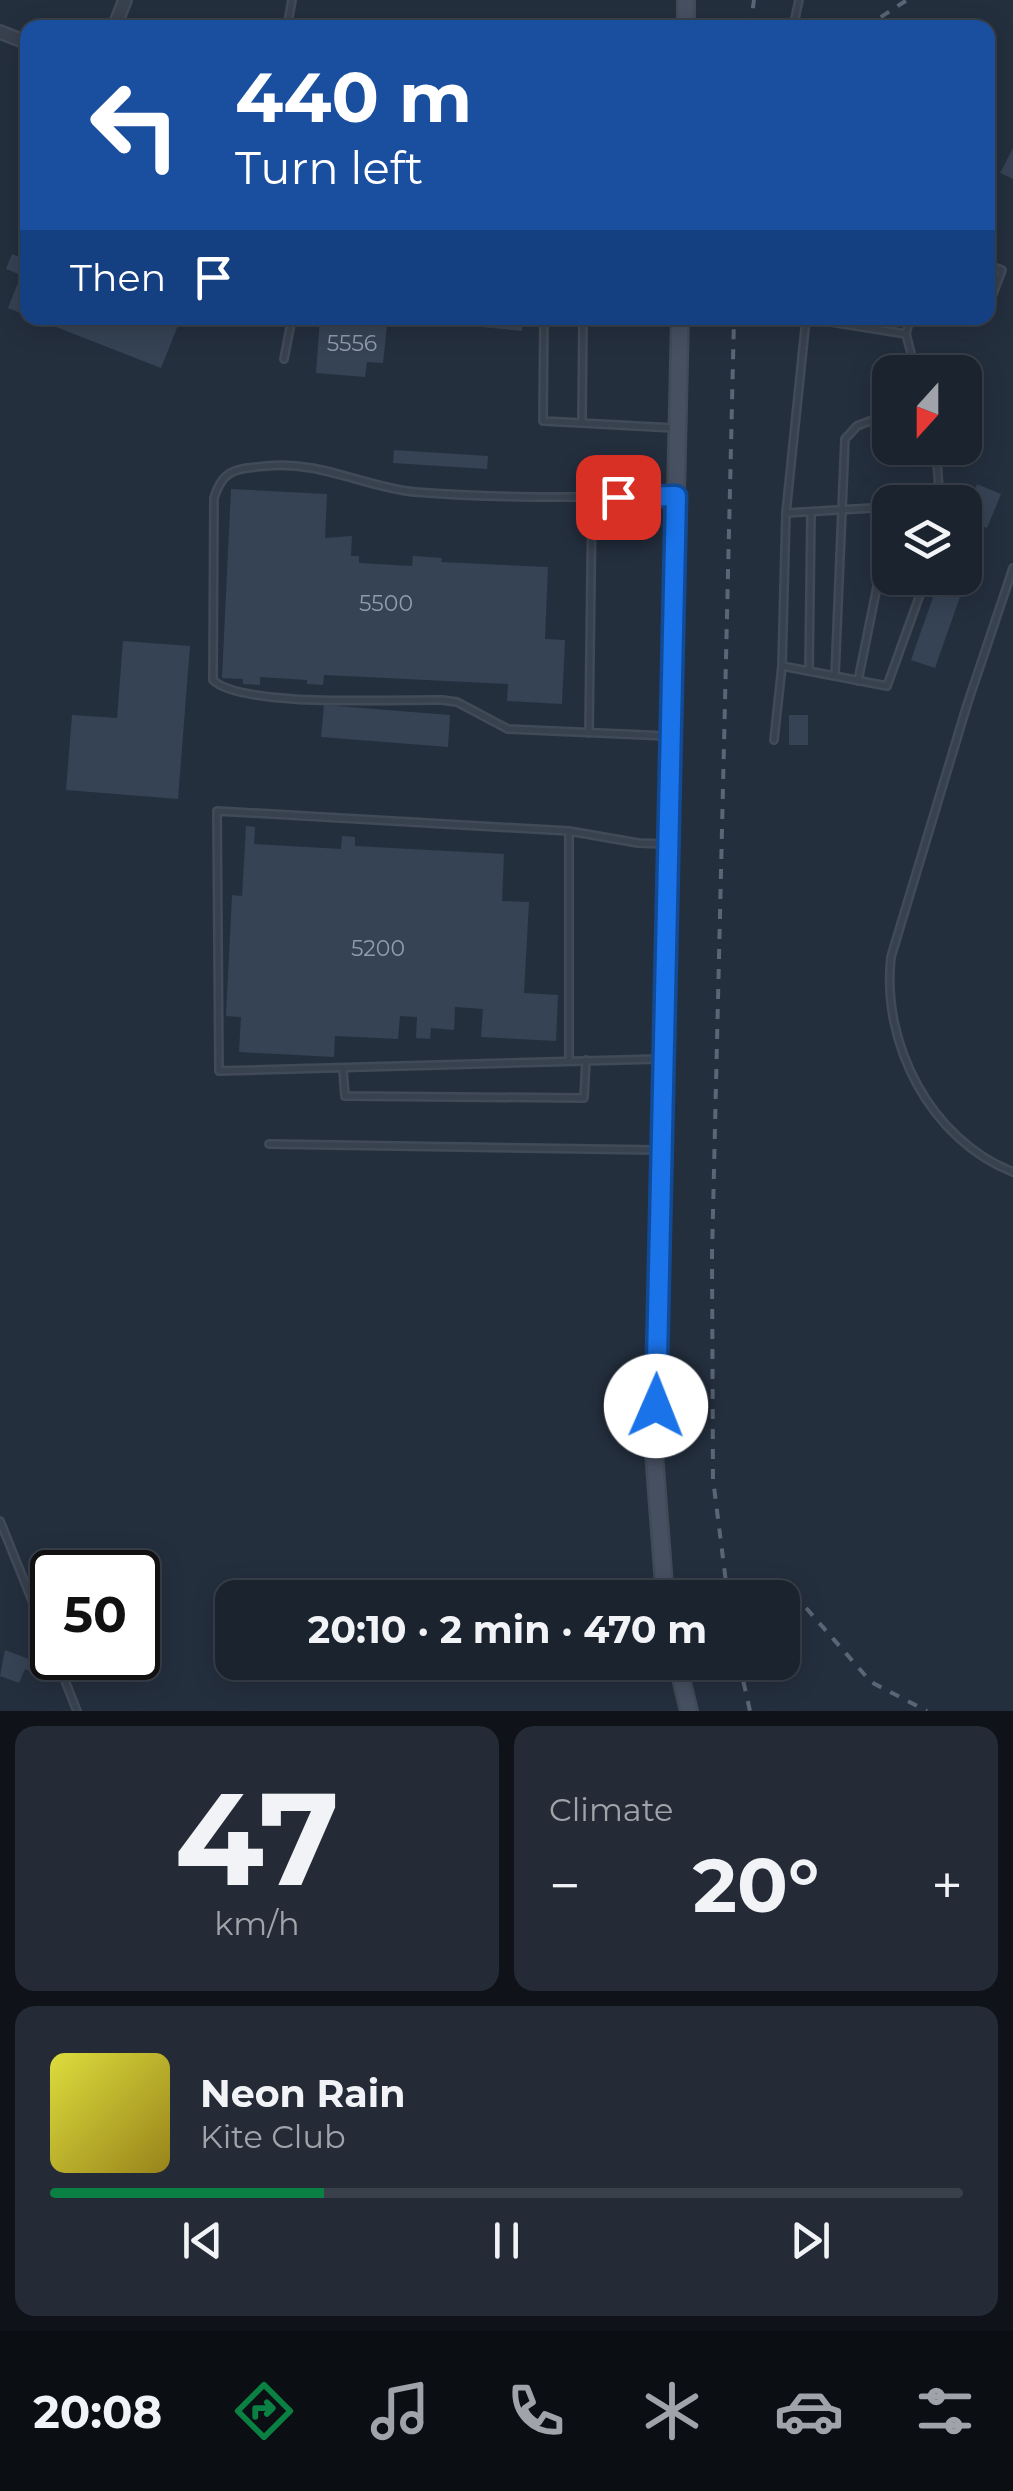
<!DOCTYPE html>
<html lang="en">
<head>
<meta charset="utf-8">
<style>
	:root { --surface:#1b232e; --page:#242b36; --text:#f1f3f6; --muted:#a0a4aa; --line:#39404a; --accent:#0b8043 }
	body { margin:0; font-family:Montserrat,sans-serif; background:var(--page); color:var(--text); height:100vh; display:flex; flex-direction:column; font-size:38px; white-space:nowrap }
	* { box-sizing:border-box; margin:0 }
	p { font-size:32px; color:var(--muted) }
	.icon { flex:none; width:55px; height:55px; fill:none; stroke:currentColor; stroke-width:2; stroke-linecap:round; stroke-linejoin:round }
	.map { position:relative; height:1711px; overflow:hidden }
	.side { display:flex; flex-direction:column; gap:15px; padding:15px; background:#0f1319; flex:1 }
	.side>* { flex:none }
	.top-card { position:absolute; left:20px; top:20px; width:975px; height:305px; border-radius:20px; box-shadow:0 5px 25px #0003,0 0 0 2px var(--line); background:#1a4fa0; color:#fff; overflow:hidden }
	.needle { width:65px; rotate:201deg }
	.controls { position:absolute; left:872px; top:355px; display:grid; gap:20px }
	.controls a { display:grid; place-items:center; width:110px; height:110px; border-radius:20px; background:var(--surface); box-shadow:0 5px 25px #0003,0 0 0 2px var(--line); font-size:50px }
	.speed { position:absolute; left:30px; top:1550px; display:flex; gap:20px; font-size:50px; font-weight:700; text-align:center }
	.speed>* { display:grid; place-content:center; width:130px; height:130px; border-radius:50%; background:var(--surface); box-shadow:0 5px 25px #0003,0 0 0 2px var(--line); line-height:1 }
	.speed .limit { border:5px solid #111; border-radius:15px; background:#fff; color:#111 }
	.pin { position:absolute; display:grid; place-items:center; width:85px; height:85px; color:#fff; margin:-42px; border-radius:20px; box-shadow:0 5px 15px #0006 }
	.me { position:absolute; width:110px; margin:-55px; rotate:1deg; stroke-linejoin:round; filter:drop-shadow(0 0 8px #0008) }
	.turn { display:flex; align-items:center; gap:35px; height:210px; padding:0 50px; font-size:45px }
	.turn .icon { width:130px; height:130px; stroke-width:2.5 }
	.turn b { display:block; font-size:70px; line-height:85px }
	.then { display:flex; align-items:center; height:95px; padding:0 50px; background:#0003; gap:20px; font-size:38px }
	.big { font-size:75px; font-weight:700; line-height:1.1 }
	.side .widget { flex:1; display:flex; flex-direction:column; justify-content:center; gap:15px; min-width:0; padding:0 35px; border-radius:20px; background:var(--page) }
	.side .dial { align-items:center; gap:0 }
	.dial b { font-size:130px; line-height:1 }
	.song { display:flex; align-items:center; gap:30px }
	.cover { width:120px; height:120px; border-radius:15px; background:linear-gradient(135deg,hsl(60 70% 55%),hsl(50 70% 35%)) }
	.played { height:10px; border-radius:5px; background:linear-gradient(90deg,var(--accent) 30%,var(--line) 30%) }
	.keys { display:flex; justify-content:space-around; direction:ltr }
	.heat { display:flex; justify-content:space-between; align-items:center; font-size:55px; direction:ltr }
	.side .tiles { flex:1; display:grid; gap:15px; grid-template-columns:1fr 1fr }
	.widget:last-child { grid-column:span 2 }
	.trip { position:absolute; left:215px; top:1580px; width:585px; height:100px; border-radius:20px; background:var(--surface); box-shadow:0 5px 25px #0003,0 0 0 2px var(--line); font-weight:700; line-height:100px; text-align:center }
	.tabs { display:flex; height:160px; justify-content:space-around; align-items:center; background:#0b0e12; color:var(--muted) }
	.tabs .icon { width:70px; height:70px }
	.tabs .current { color:var(--accent) }
	.tabs b { font-size:45px; color:var(--text) }
	.map>svg:first-child { display:block }
</style>
</head>
<body>
<div class="map">
<svg width="1013" height="1711" viewBox="0 0 1013 1711">
	<rect width="100%" height="100%" fill="#242f3e"/>
	<g fill="#364354">
		<path d="M1013,148v31l-13,-6z"/>
		<path d="M12,254l16,6v56l-20,-8 13,-33 -15,-6z"/>
		<path d="M33,318h148l-20,50z"/>
		<path d="M320,318h47l-1,5 21,2 -4,38 -16,-1 -2,15 -49,-4z"/>
		<path d="M459,318h64l-1,13 -63,-6z"/>
		<path d="M394,450l94,6 -1,13 -94,-6z"/>
		<path d="M977,484l24,10 -14,34 -22,-9z"/>
		<path d="M231,489l96,5 -2,44 27,-2 -1,20h8v7l53,3 1,-10 29,2 -1,4 107,5 -3,72 20,1 -3,64 -55,-3 1,-17 -184,-9 -1,10 -16,-1v-4l-47,-3v8l-17,-1v-5l-21,-1z"/>
		<path d="M938,583l24,8 -27,77 -24,-8z"/>
		<path d="M123,641l67,5 -12,153 -112,-9 6,-75 45,3z"/>
		<path d="M324,705l126,10 -2,32 -127,-10z"/>
		<rect x="789" y="715" width="19" height="30"/>
		<path d="M246,826l9,1 -1,17 87,5 1,-13 13,1v9l149,8 -2,47 27,1 -5,91 34,2 -2,46 -75,-4 2,-28 -28,-2 -1,23 -23,-2 -1,11 -14,-1 1,-21 -17,-1 -2,23 -63,-3 -1,21 -95,-5 2,-35 -15,-1 6,-121 10,1z"/>
		<path d="M5,1650l29,11 -4,10 -5,-2 -6,14 -19,-7z"/>
	</g>
	<g fill="none" stroke-linecap="round" stroke-linejoin="round">
		<defs>
			<g id="lane">
				<path d="M287,28l5,-28"/>
				<path d="M793,28l6,-28"/>
				<path d="M988,265l14,5 -14,37"/>
				<path d="M544,318l-1,103 131,7"/>
				<path d="M806,318l100,16 10,38"/>
				<path d="M978,318h5"/>
				<path d="M806,319l-20,194 104,-6"/>
				<path d="M906,334l4,-16"/>
				<path d="M284,359l8,-41"/>
				<path d="M582,422l1,-104"/>
				<path d="M936,448l4,54"/>
				<path d="M908,502l33,-9"/>
				<path d="M786,513l-4,153 105,20 39,-108"/>
				<path d="M1013,568l-46,137 -76,252c-10,87 40,183 122,215"/>
				<path d="M809,671l2,-159"/>
				<path d="M835,676l10,-237 12,-13 33,-13"/>
				<path d="M858,681l32,-159"/>
				<path d="M589,733l3,-235"/>
				<path d="M667,736l-159,-7 -51,-27 -15,-2c-46,-1 -201,8 -229,-20l1,-182c9,-30 23,-29 52,-32 53,-6 98,21 149,26 87,7 174,5 260,4"/>
				<path d="M774,740l8,-74"/>
				<path d="M569,831v229"/>
				<path d="M659,1059l-440,12 -2,-260 352,20 69,12 26,1"/>
				<path d="M343,1070l2,26 239,2 2,-38"/>
				<path d="M269,1144l388,6"/>
				<path d="M0,1521l52,129"/>
				<path d="M56,1658l21,53"/>
			</g>
			<g id="street">
				<path d="M114,28l11,-28"/>
				<path d="M0,32l28,11"/>
			</g>
			<g id="secondary">
				<path d="M686,28v-28"/>
				<path d="M665,1598l-11,-145 26,-1135"/>
				<path d="M677,1662l12,49"/>
			</g>
		</defs>
		<use href="#lane" stroke="#414a57" stroke-width="10"/>
		<use href="#street" stroke="#414a57" stroke-width="16"/>
		<use href="#secondary" stroke="#414a57" stroke-width="20"/>
		<use href="#lane" stroke="#38414e" stroke-width="5"/>
		<use href="#street" stroke="#38414e" stroke-width="11"/>
		<use href="#secondary" stroke="#465061" stroke-width="15"/>
		<g stroke="#5a6575" stroke-width="4" stroke-dasharray="10 10" stroke-linecap="butt">
			<path d="M750,28l4,-28"/>
			<path d="M864,28l43,-28"/>
			<path d="M793,1593l78,89 56,29"/>
			<path d="M728,1598l-15,-119 -1,-224 22,-937"/>
			<path d="M739,1662l11,49"/>
		</g>
	</g>
	<g fill="none" stroke-linecap="round" stroke-linejoin="round">
		<defs>
			<path id="route" d="M618,497l58,-1 -20,910"/>
		</defs>
		<use href="#route" stroke="#114b97" stroke-width="25"/>
		<use href="#route" stroke="#1a73e8" stroke-width="18"/>
	</g>
	<g text-anchor="middle" dominant-baseline="central" stroke-width="10" stroke-linejoin="round" paint-order="stroke">
		<g font-size="22" fill="#929caa">
			<text x="352" y="343">5556</text>
			<text x="386" y="603">5500</text>
			<text x="378" y="948">5200</text>
		</g>
	</g>
</svg>
<div class="controls">
<a><svg class="needle" viewBox="-14 -14 28 28"><path d="M0-13l5 13h-10z" fill="#e53935"/><path d="M0 13l5-13h-10z" fill="#a0a4aa"/></svg></a>
<a><svg class="icon" aria-label="layers" viewBox="0 0 24 24"><path d="M12 4l9 5-9 5-9-5zM3 14l9 5 9-5"/></svg></a>
</div>
<div class="speed"><div class="limit">50</div></div>
<div class="pin" style="left:618px;top:497px;background:#d93025"><svg class="icon" aria-label="arrive" viewBox="0 0 24 24"><path d="M6 21V4h12l-3 4 3 4H6"/></svg></div>
<svg class="me" style="left:656px;top:1406px" viewBox="-20 -20 40 40"><circle r="19" fill="#fff"/><path d="M0-13L10 11 0 6-10 11z" fill="#1a73e8"/></svg>
<div class="trip">20:10 · 2 min · 470 m</div>
<div class="top-card">
<div class="turn"><svg class="icon" aria-label="left" viewBox="0 0 24 24"><path d="M17 20v-9H6M10 6l-5 5 5 5"/></svg><div><b>440 m</b>Turn left</div></div>
<div class="then">Then<svg class="icon" aria-label="arrive" viewBox="0 0 24 24"><path d="M6 21V4h12l-3 4 3 4H6"/></svg></div>
</div>
</div>
<section class="side">
<div class="tiles">
<div class="widget dial"><b>47</b><p>km/h</p></div>
<div class="widget"><p>Climate</p>
<div class="heat"><a>−</a><b class="big">20°</b><a>+</a></div>
</div>
<div class="widget">
<div class="song"><i class="cover"></i><div><b>Neon Rain</b><p>Kite Club</p></div></div>
<div class="played"></div>
<div class="keys"><svg class="icon" aria-label="previous" viewBox="0 0 24 24"><path d="M18 5L8 12l10 7zM5 5v14"/></svg><svg class="icon" aria-label="pause" viewBox="0 0 24 24"><path d="M8 5v14M16 5v14"/></svg><svg class="icon" aria-label="next" viewBox="0 0 24 24"><path d="M6 5l10 7-10 7zM19 5v14"/></svg></div>
</div>
</div>
</section>
<nav class="tabs">
<b>20:08</b>
<svg class="icon current" aria-label="directions" viewBox="0 0 24 24"><path d="M12 3l9 9-9 9-9-9zM9 14v-3h6M13 9l2 2-2 2"/></svg>
<svg class="icon" aria-label="music" viewBox="0 0 24 24"><path d="M9 18V5l10-2v13"/><circle cx="6" cy="18" r="3"/><circle cx="16" cy="16" r="3"/></svg>
<svg class="icon" aria-label="phone" viewBox="0 0 24 24"><path d="M5 4h4l2 5-3 2q2 4 5 5l2-3 5 2v4C11 20 4 13 5 4z"/></svg>
<svg class="icon" aria-label="climate" viewBox="0 0 24 24"><path d="M12 3v18M4 7l16 10M4 17L20 7"/></svg>
<svg class="icon" aria-label="car" viewBox="0 0 24 24"><path d="M5 17H2v-5l4-1 3-4h7l3 4 3 1v5h-3M9 17h6M6 11h13"/><circle cx="7" cy="17" r="2"/><circle cx="17" cy="17" r="2"/></svg>
<svg class="icon" aria-label="filters" viewBox="0 0 24 24"><path d="M4 7h16M4 17h16"/><circle cx="9" cy="7" r="2"/><circle cx="15" cy="17" r="2"/></svg>
</nav>
</body>
</html>
